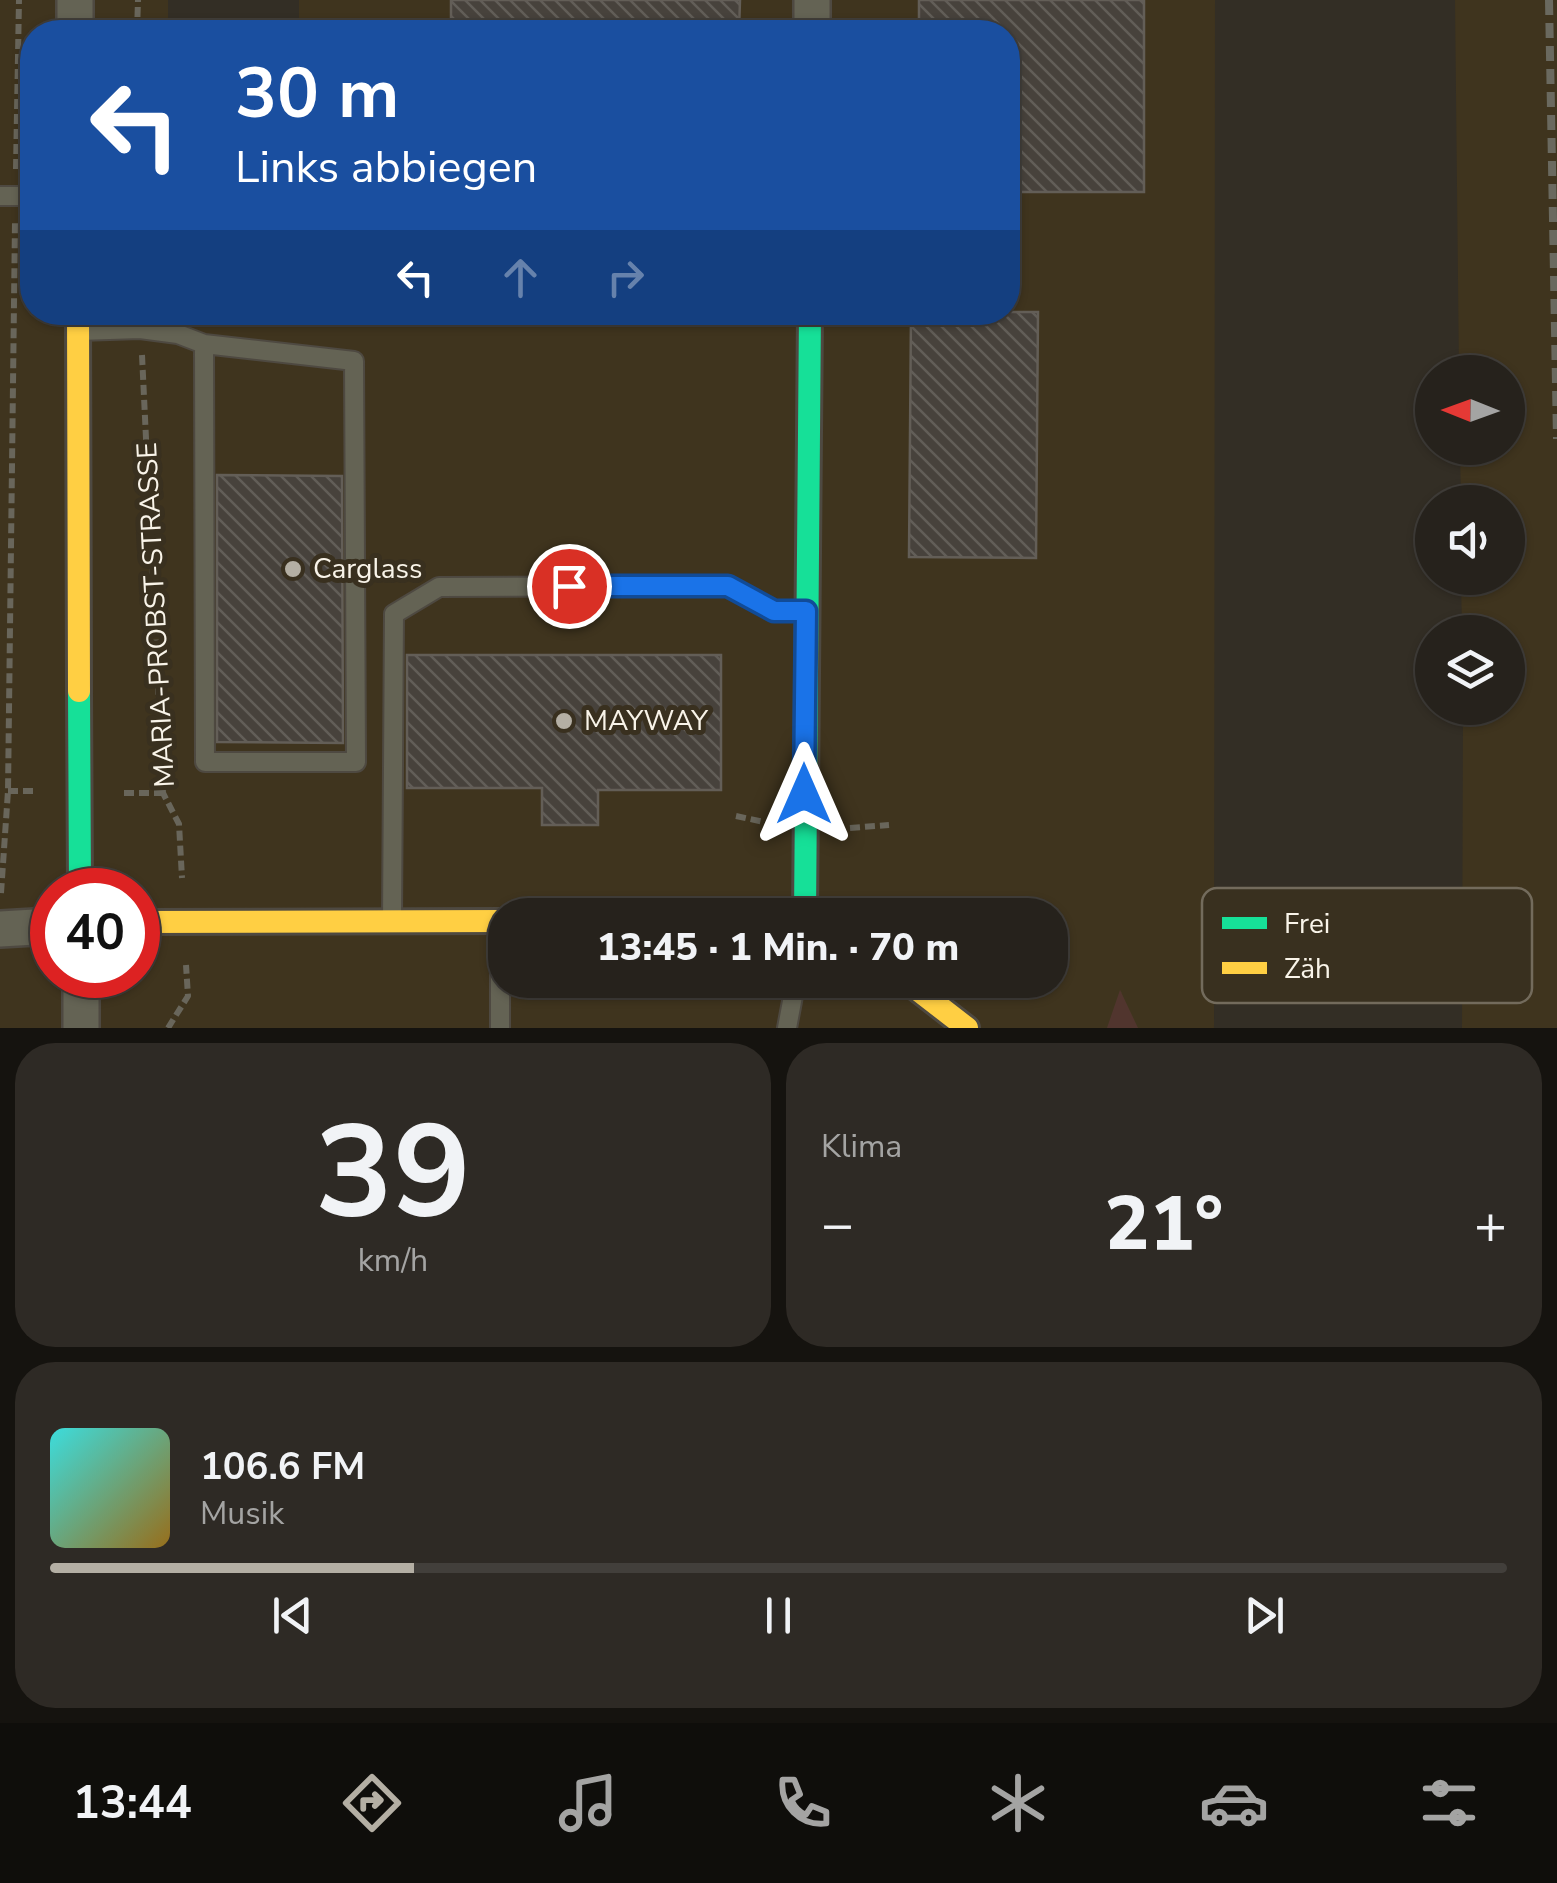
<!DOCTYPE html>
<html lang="de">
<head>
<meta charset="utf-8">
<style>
	:root { --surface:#26221c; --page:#2e2a25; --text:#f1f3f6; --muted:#a4a4a3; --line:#423f3b; --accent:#b4afa4 }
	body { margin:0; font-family:"Nunito Sans",sans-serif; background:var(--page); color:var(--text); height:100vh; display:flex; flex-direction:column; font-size:38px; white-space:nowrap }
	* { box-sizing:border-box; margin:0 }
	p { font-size:32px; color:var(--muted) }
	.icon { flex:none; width:55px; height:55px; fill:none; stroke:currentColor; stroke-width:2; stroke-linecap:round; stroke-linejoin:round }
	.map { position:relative; height:1028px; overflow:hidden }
	.sheet { display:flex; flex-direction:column; gap:15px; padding:15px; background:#15130f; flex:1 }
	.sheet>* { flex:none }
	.guide { position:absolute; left:20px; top:20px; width:1000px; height:305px; border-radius:40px; box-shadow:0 2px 8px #0004,0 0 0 2px var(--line); background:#1a4fa0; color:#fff; overflow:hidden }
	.needle { width:65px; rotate:271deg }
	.tools { position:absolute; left:1415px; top:355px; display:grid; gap:20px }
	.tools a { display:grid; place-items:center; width:110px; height:110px; border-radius:50%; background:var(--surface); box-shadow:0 2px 8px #0004,0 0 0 2px var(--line); font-size:50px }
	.speed { position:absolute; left:30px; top:868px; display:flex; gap:20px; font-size:50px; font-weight:700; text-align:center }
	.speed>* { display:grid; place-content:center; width:130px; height:130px; border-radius:50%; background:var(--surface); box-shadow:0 2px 8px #0004,0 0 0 2px var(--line); line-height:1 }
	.speed .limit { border:15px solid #d22; background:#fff; color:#111 }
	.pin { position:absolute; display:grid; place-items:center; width:85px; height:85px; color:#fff; margin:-42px; border:5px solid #fff; border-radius:50%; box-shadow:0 2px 10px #0007 }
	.me { position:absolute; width:110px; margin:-55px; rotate:0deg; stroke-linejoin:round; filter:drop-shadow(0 0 8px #0008) }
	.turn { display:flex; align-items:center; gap:35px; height:210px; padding:0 50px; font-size:45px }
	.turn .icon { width:130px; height:130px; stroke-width:2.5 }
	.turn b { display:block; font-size:70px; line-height:85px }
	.lanes { display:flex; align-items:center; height:95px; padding:0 50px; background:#0003; justify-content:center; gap:50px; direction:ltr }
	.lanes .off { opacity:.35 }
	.big { font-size:75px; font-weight:800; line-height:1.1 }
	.sheet .card { flex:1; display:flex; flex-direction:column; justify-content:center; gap:15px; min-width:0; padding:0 35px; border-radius:40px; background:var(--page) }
	.sheet .dial { align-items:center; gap:0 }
	.dial b { font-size:130px; line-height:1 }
	.song { display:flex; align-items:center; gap:30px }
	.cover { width:120px; height:120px; border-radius:15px; background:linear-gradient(135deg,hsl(180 70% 55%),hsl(40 70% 35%)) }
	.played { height:10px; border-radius:5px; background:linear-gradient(90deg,var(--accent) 25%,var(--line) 25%) }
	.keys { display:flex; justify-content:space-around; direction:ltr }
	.heat { display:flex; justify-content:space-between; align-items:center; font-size:55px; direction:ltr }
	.sheet .tiles { flex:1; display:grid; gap:15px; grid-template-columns:1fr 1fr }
	.card:last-child { grid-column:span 2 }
	.trip { position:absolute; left:488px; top:898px; width:580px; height:100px; border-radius:40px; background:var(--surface); box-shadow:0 2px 8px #0004,0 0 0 2px var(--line); font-weight:800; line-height:100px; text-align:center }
	.tabs { display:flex; height:160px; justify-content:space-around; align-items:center; background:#0f0e0b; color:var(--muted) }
	.tabs .icon { width:70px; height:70px }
	.tabs .active { color:var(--accent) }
	.tabs b { font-size:45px; color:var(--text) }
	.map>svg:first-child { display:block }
</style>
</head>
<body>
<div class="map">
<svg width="1557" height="1028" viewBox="0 0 1557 1028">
	<defs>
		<pattern id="grass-tufts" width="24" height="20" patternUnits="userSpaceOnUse" patternTransform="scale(2.5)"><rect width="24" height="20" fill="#51352e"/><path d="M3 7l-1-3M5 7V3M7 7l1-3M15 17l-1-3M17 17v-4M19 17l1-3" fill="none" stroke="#6b534c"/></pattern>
		<pattern id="building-back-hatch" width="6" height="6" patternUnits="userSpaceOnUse" patternTransform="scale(2.5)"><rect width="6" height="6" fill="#47423c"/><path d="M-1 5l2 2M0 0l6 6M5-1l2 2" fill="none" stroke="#625e58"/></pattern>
	</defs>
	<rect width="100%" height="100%" fill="#332e25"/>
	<g fill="#3f341e" fill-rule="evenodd">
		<path d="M0,0h168v32h-136v280h976v-280h-709v-32h916l-1,1028h-1214zM52,890h86v85h-86zM505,915h545v65h-545z"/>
		<path d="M1455,0h102v1028h-95l1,-320h45v-76h-46l-1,-54h47v-76h-47l-1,-54h48v-76h-49z"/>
	</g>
	<path fill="url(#grass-tufts)" d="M1120,990l18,38h-31z"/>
	<g fill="url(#building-back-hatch)" stroke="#635e57" stroke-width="2.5">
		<path d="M451,0h289l-1,32h-288z"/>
		<path d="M919,0h225v192h-136v-160h-89z"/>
		<path d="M911,312h127l-2,246 -127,-1z"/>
		<path d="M217,475l125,1 1,267 -126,-1z"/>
		<path d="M407,655h314v135h-123v35h-56v-37h-135z"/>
	</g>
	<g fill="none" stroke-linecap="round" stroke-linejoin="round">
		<defs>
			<g id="lane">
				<path d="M0,196h32"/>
				<path d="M79,331l61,-2 38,5 26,10 150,17 2,401h-151l-1,-418"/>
				<path d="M392,920l2,-306 45,-27 289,-1 45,25h33"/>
				<path d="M500,1028v-106"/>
				<path d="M787,1028l9,-48"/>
			</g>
			<g id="street">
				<path d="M75,0v32"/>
				<path d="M812,32v-32"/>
				<path d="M0,929l52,-3"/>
				<path d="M81,975v53"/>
			</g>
			<g id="fast">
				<path d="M79,691l1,199"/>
				<path d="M805,915l5,-603"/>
			</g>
			<g id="slow">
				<path d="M78,312l1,379"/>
				<path d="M138,922l367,-1"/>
				<path d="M905,980l62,48"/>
			</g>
		</defs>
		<use href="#lane" stroke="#4e4941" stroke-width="22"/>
		<use href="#street" stroke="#4e4941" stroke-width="40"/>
		<use href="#fast" stroke="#4e4941" stroke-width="28"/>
		<use href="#slow" stroke="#4e4941" stroke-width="28"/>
		<g stroke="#69665b" stroke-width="6" stroke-dasharray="10 5" stroke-linecap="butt">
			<path d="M137,32l1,-32"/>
			<path d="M16,169l3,-169"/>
			<path d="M142,355l21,438 16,31 3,54"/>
			<path d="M8,791h29"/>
			<path d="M124,793h39"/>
			<path d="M736,816l28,6"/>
			<path d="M850,828l39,-3"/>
			<path d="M1,893l7,-102 7,-570"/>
			<path d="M168,1028l20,-32 -2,-31"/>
		</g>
		<use href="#lane" stroke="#646354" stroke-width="18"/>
		<use href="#street" stroke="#646354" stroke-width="35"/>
		<use href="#fast" stroke="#16e098" stroke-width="22"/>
		<use href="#slow" stroke="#ffcf43" stroke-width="22"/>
		<path stroke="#6a695f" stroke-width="8" stroke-dasharray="15 8" stroke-linecap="butt" d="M1549,0l8,439"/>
	</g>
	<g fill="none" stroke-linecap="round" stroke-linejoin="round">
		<defs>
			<path id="route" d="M569,586h159l46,25h32l-2,183"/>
		</defs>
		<use href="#route" stroke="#114b97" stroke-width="25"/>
		<use href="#route" stroke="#1a73e8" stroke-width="18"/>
	</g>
	<g fill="#b4afa4" stroke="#39301f" stroke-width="4">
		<circle cx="293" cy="569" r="10"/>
		<circle cx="564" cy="721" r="10"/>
	</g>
	<g text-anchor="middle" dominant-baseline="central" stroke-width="10" stroke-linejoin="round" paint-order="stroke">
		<g font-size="28" fill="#f9f4e9" stroke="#39301f" text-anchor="start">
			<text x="313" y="569">Carglass</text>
			<text x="584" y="721">MAYWAY</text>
		</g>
		<g font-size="28" fill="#f9f4e9" stroke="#39301f">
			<text transform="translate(156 615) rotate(-93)">MARIA-PROBST-STRASSE</text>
		</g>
	</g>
	<rect x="1202" y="888" width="330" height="115" rx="15" fill="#39301f" stroke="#736b5c" stroke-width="2.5"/>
	<rect x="1222" y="917" width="45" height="12" fill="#16e098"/>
	<rect x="1222" y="962" width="45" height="12" fill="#ffcf43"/>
	<g font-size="28" fill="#f9f4e9">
		<text x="1284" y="933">Frei</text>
		<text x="1284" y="978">Zäh</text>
	</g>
</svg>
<div class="tools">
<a><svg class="needle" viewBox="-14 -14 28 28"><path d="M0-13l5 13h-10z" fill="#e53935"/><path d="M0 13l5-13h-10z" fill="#a4a4a3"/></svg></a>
<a><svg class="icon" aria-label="sound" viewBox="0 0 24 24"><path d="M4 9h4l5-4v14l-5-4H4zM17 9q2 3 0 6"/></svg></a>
<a><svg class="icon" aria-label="layers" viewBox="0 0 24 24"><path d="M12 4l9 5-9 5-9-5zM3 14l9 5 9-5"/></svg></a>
</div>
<div class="speed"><div class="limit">40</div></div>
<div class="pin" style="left:569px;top:586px;background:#d93025"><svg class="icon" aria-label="arrive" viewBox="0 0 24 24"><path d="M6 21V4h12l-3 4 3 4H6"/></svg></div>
<svg class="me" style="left:804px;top:794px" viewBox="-20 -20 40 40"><path d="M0-17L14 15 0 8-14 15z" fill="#1a73e8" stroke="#fff" stroke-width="4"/></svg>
<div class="trip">13:45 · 1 Min. · 70 m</div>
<div class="guide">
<div class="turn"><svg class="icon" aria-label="left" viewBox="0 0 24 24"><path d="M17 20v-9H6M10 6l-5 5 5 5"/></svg><div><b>30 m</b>Links abbiegen</div></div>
<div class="lanes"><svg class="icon" aria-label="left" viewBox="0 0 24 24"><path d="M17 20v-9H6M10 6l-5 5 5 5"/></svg><svg class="icon off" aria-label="ahead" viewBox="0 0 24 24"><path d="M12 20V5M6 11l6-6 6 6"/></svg><svg class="icon off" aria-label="right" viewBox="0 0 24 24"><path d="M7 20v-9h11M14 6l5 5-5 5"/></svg></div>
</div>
</div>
<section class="sheet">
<div class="tiles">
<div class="card dial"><b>39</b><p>km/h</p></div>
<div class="card"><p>Klima</p>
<div class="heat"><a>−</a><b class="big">21°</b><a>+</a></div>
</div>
<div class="card">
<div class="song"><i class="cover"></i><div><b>106.6 FM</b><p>Musik</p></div></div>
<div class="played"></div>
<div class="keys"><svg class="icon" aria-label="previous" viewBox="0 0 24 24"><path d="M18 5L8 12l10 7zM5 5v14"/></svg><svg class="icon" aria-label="pause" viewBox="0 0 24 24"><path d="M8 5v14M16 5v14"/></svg><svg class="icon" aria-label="next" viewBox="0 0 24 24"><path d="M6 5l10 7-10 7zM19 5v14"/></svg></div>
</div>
</div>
</section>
<nav class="tabs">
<b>13:44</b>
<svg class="icon active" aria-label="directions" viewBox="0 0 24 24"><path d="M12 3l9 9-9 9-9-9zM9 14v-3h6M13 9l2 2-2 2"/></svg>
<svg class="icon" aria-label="music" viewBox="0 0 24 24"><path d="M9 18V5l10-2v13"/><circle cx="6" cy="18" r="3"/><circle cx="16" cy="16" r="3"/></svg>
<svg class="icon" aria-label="phone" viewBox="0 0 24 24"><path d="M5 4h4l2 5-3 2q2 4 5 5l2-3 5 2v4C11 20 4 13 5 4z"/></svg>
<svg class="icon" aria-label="climate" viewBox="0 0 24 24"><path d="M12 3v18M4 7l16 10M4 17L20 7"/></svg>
<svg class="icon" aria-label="car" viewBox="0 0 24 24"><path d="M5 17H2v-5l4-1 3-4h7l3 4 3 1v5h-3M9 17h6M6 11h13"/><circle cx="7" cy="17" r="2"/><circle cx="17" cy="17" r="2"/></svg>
<svg class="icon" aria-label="filters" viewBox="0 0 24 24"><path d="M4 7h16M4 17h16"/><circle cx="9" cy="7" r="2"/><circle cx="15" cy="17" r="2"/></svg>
</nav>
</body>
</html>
